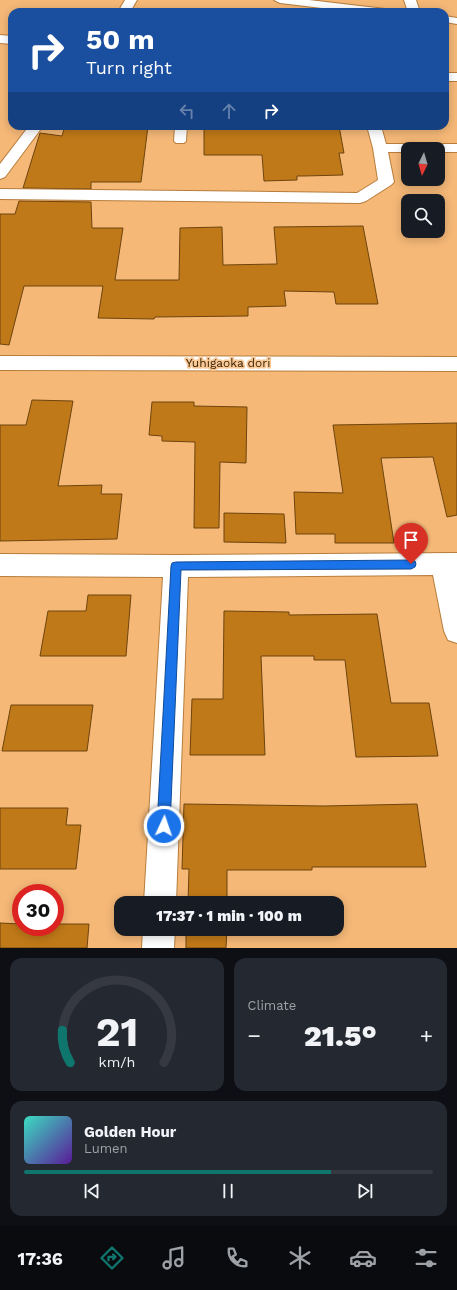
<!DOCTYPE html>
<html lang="en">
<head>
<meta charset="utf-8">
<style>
	:root { --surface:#171b24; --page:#242831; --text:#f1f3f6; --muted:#9ea1a6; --line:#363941; --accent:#0f766e }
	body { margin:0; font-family:"Work Sans",sans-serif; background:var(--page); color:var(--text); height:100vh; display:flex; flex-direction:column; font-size:15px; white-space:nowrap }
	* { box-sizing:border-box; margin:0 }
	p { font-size:13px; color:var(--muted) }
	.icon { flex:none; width:22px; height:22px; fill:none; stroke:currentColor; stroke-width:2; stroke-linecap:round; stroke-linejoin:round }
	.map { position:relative; height:948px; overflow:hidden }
	.sheet { display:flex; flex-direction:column; gap:10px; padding:10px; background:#0d0f14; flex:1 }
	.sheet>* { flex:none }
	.banner { position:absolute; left:8px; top:8px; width:441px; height:122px; border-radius:12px; box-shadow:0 2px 10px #0003; background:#1a4fa0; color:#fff; overflow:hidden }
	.needle { width:26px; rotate:185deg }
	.tools { position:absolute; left:401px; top:142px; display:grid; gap:8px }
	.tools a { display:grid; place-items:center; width:44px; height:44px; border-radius:8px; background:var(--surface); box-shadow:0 2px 10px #0003; font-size:20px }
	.speed { position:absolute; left:12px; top:884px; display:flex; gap:8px; font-size:20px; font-weight:700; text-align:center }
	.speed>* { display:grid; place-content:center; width:52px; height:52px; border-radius:50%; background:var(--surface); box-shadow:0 2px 10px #0003; line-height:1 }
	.speed .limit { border:6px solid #d22; background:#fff; color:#111 }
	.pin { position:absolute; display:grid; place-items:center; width:34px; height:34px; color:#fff; margin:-41px -17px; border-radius:50% 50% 50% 0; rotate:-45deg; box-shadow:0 0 4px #0007 }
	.pin .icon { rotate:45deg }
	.me { position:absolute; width:44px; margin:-22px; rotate:3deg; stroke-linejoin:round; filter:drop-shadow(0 0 3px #0008) }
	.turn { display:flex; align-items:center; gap:14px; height:84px; padding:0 12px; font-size:18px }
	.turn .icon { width:52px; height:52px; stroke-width:2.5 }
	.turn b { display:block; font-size:28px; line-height:34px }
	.lanes { display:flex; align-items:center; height:38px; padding:0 12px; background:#0003; justify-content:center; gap:20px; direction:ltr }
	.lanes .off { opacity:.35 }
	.big { font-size:30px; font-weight:800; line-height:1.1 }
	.sheet .card { flex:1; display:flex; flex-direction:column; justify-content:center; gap:6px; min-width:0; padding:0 14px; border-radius:12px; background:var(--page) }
	.sheet .dial { align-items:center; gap:0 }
	.dial svg { height:104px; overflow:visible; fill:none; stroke:var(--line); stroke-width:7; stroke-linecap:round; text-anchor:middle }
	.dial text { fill:var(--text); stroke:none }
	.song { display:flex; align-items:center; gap:12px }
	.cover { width:48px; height:48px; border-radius:6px; background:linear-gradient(135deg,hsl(170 70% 55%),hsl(270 70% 35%)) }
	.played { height:4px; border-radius:2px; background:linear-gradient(90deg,var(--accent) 75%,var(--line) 75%) }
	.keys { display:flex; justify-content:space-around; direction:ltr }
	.heat { display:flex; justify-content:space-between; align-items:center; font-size:22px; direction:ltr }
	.sheet .tiles { flex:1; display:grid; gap:10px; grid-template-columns:1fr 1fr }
	.card:last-child { grid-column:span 2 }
	.trip { position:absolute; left:114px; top:896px; width:230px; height:40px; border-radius:12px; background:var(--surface); box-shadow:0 2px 10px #0003; font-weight:800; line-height:40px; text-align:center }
	.menu { display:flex; height:64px; justify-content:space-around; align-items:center; background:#090b0e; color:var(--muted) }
	.menu .icon { width:28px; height:28px }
	.menu .current { color:var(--accent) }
	.menu b { font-size:18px; color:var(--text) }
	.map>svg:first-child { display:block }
</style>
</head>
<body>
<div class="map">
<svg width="457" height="948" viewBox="0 0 457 948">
	<rect width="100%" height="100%" fill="#f5b877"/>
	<g fill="#c07918" stroke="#6e440f">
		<path d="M65,126h83l-7,56h-50v7l-68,-1 17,-55 22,3z"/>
		<path d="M204,126h135l5,27h-5l4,22 -39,1h-7v4l-33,1 -2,-26h-58z"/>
		<path d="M19,201l72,1 1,26h31l-8,52h64l1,-52 42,-1 1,38 54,-1 -3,-37 89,-1 15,78h-42l-2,-12 -50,-1 2,15 -38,1v9l-93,1 -1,2 -56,-1 5,-32h-79l-15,59 -9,-1v-130h15z"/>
		<path d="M32,400l41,1 -15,85 44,-1 -1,9h21l-5,45 -117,2v-116h26z"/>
		<path d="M152,402h42v4l53,1 -1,56 -26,-1 -1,66h-25l1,-86 -33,-1v-5l-13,-1z"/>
		<path d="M457,423v92l-10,2 -14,-60 -52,1 13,85h-59v-9h-39l-2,-42 49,1 -10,-68z"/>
		<path d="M224,513l60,1 2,29 -62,-1z"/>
		<path d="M88,595h43l-5,61h-86l8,-45h38z"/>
		<path d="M224,611l65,1v3l88,-1 14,89h38l9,53 -82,1 -11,-97h-31v-4h-53l4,99h-75l2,-56h31z"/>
		<path d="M11,705h82l-6,46h-85z"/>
		<path d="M184,804l140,2 93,-2 9,63h-114v3h-85v33h-39l1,-34h-7z"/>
		<path d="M0,808h68l-2,17h15l-5,44h-76z"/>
		<path d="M0,923l21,1v3h34v-3h34l-2,24h-87z"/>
		<path d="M186,929h41l-1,19h-40z"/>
	</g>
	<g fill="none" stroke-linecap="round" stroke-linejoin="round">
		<defs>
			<path id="service" d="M175,126h12l-1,15 -2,2h-8l-2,-2z"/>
			<g id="minor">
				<path d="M125,0h12l-7,12h-12z"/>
				<path d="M274,0h35l76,9 4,1 2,2h-36l-75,-9z"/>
				<path d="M404,0h12l4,12h-12z"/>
				<path d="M445,16l12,2v6l-12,-2z"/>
				<path d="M0,35l12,1v8l-12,-1z"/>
				<rect x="445" y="73" width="12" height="8"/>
				<path d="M29,126h14l-38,51 -5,2v-15z"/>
				<path d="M367,126h14l5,18h71v8h-19v-3h-30v3h-20l6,30 -3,3 -25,16 -6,2 -360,-4v-10l357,4 21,-13 -5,-32z"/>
				<path d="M457,553v90l-9,-3 -4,-9 -11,-56 -245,2 -12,326h-32l19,-326 -163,-1v-22l176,1z"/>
				<path d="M143,929h32l-1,19h-32z"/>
			</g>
			<path id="tertiary" d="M0,356l457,1v14l-457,-1z"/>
		</defs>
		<use href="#service" stroke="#b77d3c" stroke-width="2"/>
		<use href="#minor" stroke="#b77d3c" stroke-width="2"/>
		<use href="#tertiary" stroke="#b77d3c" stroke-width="2"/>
		<use href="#service" fill="#fff" fill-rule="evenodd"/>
		<use href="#minor" fill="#fff" fill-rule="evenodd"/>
		<use href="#tertiary" fill="#fff" fill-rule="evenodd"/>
	</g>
	<path fill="#1a73e8" stroke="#114b97" d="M411,560l4,1 1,3 -1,3 -4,2 -230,1 -11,256 -2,5 -4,2 -5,-2 -2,-5 14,-260 1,-3 4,-1z"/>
	<g text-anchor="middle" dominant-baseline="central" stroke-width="3.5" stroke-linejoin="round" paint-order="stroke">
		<g font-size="12" fill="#361f03" stroke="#fac895">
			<text x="228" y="363">Yuhigaoka dori</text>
		</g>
	</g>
</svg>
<div class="tools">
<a><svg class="needle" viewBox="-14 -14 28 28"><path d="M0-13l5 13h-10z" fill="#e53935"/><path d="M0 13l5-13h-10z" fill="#9ea1a6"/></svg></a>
<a><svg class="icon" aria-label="search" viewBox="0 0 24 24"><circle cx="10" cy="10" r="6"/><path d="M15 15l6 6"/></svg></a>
</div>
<div class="speed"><div class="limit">30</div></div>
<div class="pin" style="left:411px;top:564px;background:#d93025"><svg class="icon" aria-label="arrive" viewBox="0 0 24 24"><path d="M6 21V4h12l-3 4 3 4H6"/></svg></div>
<svg class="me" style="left:164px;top:826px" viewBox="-20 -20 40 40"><circle r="17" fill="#1a73e8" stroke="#fff" stroke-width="3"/><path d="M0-11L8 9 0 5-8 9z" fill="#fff"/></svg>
<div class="trip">17:37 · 1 min · 100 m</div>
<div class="banner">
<div class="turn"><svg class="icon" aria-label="right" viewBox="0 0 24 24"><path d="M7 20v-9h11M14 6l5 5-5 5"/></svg><div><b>50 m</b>Turn right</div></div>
<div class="lanes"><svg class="icon off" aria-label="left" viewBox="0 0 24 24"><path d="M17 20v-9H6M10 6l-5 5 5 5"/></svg><svg class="icon off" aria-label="ahead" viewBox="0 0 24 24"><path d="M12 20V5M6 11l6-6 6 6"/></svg><svg class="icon" aria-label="right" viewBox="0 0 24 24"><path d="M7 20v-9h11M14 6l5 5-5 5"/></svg></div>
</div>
</div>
<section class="sheet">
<div class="tiles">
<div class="card dial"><svg viewBox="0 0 100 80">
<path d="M14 69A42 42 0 1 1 86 69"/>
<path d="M14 69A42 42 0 0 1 8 44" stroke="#0f766e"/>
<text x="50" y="56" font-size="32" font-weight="700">21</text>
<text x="50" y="72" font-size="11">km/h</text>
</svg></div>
<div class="card"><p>Climate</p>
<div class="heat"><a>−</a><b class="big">21.5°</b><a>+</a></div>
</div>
<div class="card">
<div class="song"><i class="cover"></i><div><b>Golden Hour</b><p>Lumen</p></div></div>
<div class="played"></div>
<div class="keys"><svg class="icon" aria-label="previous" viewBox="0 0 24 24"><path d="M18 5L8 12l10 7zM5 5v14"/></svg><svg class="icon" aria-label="pause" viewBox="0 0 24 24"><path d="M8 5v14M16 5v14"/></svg><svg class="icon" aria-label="next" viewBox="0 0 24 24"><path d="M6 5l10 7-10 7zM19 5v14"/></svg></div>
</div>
</div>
</section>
<nav class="menu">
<b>17:36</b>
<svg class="icon current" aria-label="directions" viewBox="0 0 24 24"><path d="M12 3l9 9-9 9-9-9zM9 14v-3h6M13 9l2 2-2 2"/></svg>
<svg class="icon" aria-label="music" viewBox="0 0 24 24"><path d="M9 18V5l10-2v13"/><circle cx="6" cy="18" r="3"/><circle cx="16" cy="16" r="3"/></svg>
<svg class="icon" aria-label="phone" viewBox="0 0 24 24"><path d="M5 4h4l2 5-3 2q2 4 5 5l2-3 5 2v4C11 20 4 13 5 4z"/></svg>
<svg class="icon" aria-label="climate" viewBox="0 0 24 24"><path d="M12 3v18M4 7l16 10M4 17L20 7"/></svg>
<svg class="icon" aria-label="car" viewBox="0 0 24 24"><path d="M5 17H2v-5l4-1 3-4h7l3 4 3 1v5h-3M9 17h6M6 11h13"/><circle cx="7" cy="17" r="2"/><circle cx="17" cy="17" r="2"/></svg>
<svg class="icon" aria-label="filters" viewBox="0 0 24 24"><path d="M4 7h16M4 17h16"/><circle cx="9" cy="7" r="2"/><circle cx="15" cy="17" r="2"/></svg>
</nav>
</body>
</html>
